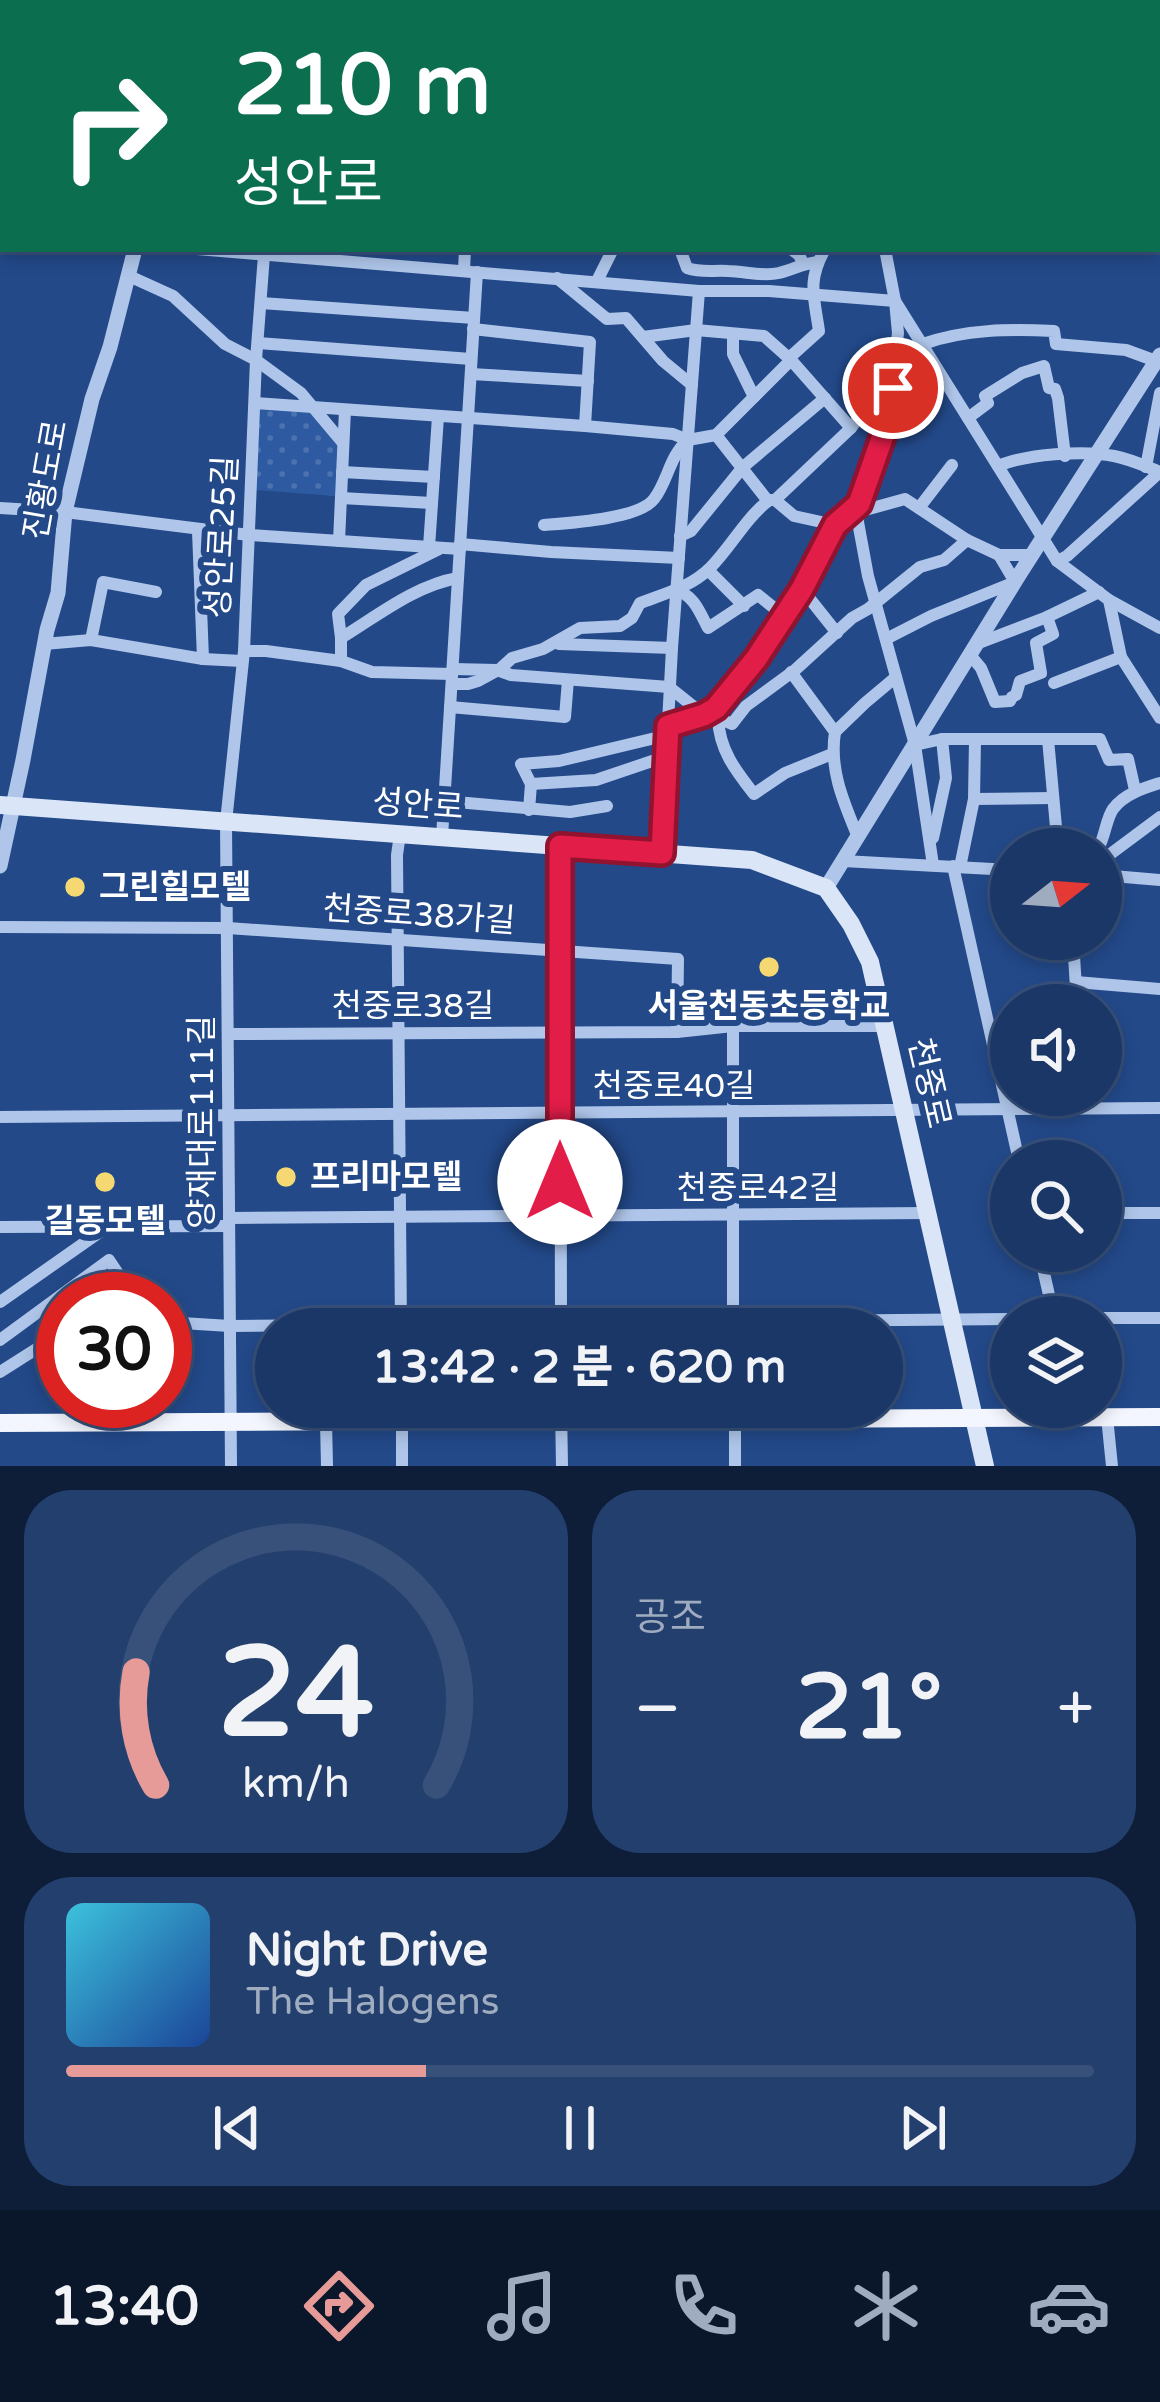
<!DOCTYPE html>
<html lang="ko">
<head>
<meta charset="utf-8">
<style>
	:root { --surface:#1a3767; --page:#233f6d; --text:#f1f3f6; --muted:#9facc0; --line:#38517b; --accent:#e69b98 }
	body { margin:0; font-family:"Varela Round","Noto Sans KR",sans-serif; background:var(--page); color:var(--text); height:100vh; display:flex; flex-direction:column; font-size:45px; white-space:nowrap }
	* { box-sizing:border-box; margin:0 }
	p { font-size:39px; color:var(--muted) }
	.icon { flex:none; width:66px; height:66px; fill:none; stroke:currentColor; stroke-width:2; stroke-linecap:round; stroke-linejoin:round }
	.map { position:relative; height:1466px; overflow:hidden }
	.details { display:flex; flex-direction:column; gap:24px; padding:24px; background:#0e1e39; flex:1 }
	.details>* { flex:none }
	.banner { position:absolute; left:0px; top:0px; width:1161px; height:252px; box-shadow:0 6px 18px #0003,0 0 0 3px var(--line); background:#0b6e4f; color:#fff; overflow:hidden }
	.needle { width:78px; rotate:73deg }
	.tools { position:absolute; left:990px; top:828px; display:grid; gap:24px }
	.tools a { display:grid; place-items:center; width:132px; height:132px; border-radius:50%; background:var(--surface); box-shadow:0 6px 18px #0003,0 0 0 3px var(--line); font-size:60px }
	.speed { position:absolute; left:36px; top:1272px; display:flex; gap:24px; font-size:60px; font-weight:700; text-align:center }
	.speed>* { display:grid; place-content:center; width:156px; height:156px; border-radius:50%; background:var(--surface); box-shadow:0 6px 18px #0003,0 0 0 3px var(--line); line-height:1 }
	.speed .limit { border:18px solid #d22; background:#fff; color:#111 }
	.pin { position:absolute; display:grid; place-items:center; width:102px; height:102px; color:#fff; margin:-51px; border:6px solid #fff; border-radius:50%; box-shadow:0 3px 12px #0007 }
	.me { position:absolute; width:132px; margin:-66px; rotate:0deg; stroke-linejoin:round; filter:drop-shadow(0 0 9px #0008) }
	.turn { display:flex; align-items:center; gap:42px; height:252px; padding:0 36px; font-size:54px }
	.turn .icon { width:156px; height:156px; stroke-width:2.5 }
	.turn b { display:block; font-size:84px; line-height:102px }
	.big { font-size:90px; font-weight:800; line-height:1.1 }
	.details .card { flex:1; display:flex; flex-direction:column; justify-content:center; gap:18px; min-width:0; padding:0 42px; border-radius:48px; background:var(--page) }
	.details .dial { align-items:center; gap:0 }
	.dial svg { height:312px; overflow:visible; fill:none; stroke:var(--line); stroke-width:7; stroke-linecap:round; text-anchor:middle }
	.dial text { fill:var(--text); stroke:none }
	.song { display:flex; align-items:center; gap:36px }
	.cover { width:144px; height:144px; border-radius:18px; background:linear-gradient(135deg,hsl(190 70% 55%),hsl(220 70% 35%)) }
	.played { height:12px; border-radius:6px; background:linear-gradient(90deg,var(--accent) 35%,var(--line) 35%) }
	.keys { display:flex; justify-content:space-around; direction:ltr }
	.heat { display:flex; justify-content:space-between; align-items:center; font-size:66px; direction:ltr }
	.details .tiles { flex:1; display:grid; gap:24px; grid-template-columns:1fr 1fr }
	.card:last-child { grid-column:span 2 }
	.trip { position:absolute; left:255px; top:1308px; width:648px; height:120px; border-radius:60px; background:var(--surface); box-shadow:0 6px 18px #0003,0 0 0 3px var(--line); font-weight:800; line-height:120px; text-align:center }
	.tabs { display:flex; height:192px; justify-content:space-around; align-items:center; background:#0a1629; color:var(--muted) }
	.tabs .icon { width:84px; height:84px }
	.tabs .current { color:var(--accent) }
	.tabs b { font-size:54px; color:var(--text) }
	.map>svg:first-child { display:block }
</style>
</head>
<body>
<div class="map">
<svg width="1160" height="1466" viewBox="0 0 1160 1466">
	<defs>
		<pattern id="park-dots" width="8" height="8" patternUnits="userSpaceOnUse" patternTransform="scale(3)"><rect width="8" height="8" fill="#2d5aa1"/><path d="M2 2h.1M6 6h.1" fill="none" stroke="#4c73af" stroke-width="1.8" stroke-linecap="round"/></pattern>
	</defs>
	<rect width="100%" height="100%" fill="#234989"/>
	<path fill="url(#park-dots)" d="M259,407l51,4 28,34 -3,51 -79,-6z"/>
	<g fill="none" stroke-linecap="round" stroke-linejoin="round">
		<g stroke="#afc6ea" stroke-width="12">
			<path d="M335,0l1,3"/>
			<path d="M804,0l1,3"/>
			<path d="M157,3v-3"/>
			<path d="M492,3l1,-3"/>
			<path d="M758,3l1,-3"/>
			<path d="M952,3v-3"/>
			<path d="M0,150h3"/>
			<path d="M0,234h3"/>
			<path d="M197,249l502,42h70l126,10 3,32 -11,91 -28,80 -1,18 10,54 47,169 18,120"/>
			<path d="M680,249l7,19c15,5 26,2 41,3 17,0 33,6 51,2 14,-3 24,-10 39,-11"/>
			<path d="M791,249l8,6 4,8"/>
			<path d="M885,249l10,52 162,260 52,39 12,57 39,61"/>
			<path d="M464,271l1,-22"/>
			<path d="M129,276l44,20 52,48 31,16 45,33 42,50"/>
			<path d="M557,278l50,41 19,-1 37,43 29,24"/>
			<path d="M597,281l16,-32"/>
			<path d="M261,303l213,15"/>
			<path d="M473,329l117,13 -5,84"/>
			<path d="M733,334v20l21,43"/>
			<path d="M643,337l53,-7 68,6 27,24 60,68"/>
			<path d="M258,343l213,16"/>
			<path d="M923,344c42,-15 87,-15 131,-13l2,13 70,6 30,11"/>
			<path d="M789,358l30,-27c-5,-35 -12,-50 6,-82"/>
			<path d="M471,374l117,7"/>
			<path d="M255,403l330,23 88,8 15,6"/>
			<path d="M968,418l20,-15 -3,-7 37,-23 22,-7 5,22 6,1 3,9 7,58"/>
			<path d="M716,435l52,66"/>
			<path d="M688,440l28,-5 75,-75"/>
			<path d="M998,466c28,-12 86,-16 116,-10 16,3 31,10 46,16"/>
			<path d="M1146,467l14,-74"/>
			<path d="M342,472l92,5"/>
			<path d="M341,498l91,5"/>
			<path d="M769,500h6l19,16 41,9"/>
			<path d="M775,500l76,-72 43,-58"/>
			<path d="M0,508l65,4 184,23 211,14"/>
			<path d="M919,508l33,-43"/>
			<path d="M858,512l47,-13 62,41 32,15h34"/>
			<path d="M544,525c25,-2 95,-6 110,-26 14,-18 15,-42 33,-58"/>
			<path d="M198,531l5,128"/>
			<path d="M680,536l11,-5 52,-64 82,-69"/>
			<path d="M339,541l6,-131"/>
			<path d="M460,544l91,8 128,6"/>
			<path d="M429,547l9,-130"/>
			<path d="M1057,561l10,-5 93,-84"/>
			<path d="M708,570l36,36"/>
			<path d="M802,589l35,44"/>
			<path d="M676,590c18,5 24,23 32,38l50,-33 26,21"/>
			<path d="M1109,600l51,28"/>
			<path d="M341,638l-3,-24 28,-29 73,-36"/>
			<path d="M886,639l45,-23 84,-34 -16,-27"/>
			<path d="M91,640l12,-58 53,10"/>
			<path d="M979,643l68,-26 52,-25"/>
			<path d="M44,644l47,-4 112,19 39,2"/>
			<path d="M559,644l113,4"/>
			<path d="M244,651h22l75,10 31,11 80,2"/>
			<path d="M971,656l10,12 14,34 15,-1 2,-4 4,-2 4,-14 21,-8 -5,-30 17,-9 -6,-17"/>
			<path d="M341,661v-23c36,-22 75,-53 117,-60"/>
			<path d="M453,669l44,1 14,5 158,12 35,28"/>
			<path d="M791,672l44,60c-6,38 9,71 23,105"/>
			<path d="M1054,683l67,-26"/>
			<path d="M452,684h16l10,-3 22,-12 12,-11 31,-9 37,-21 40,-2 12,-8 8,-15c24,-9 51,-16 70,-35 21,-21 35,-49 58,-67"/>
			<path d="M450,707l115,10 3,-37"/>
			<path d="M712,710l6,8 14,6 14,-18 49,-36 57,-52 16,-9 52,-42 24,-7 23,-20"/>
			<path d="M718,718c1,31 17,52 36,76l31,-21 47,-19"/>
			<path d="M668,726l36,-11 12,-7 40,-49 46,-70 33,-64 24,-21"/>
			<path d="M835,732l30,-29 31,-26"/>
			<path d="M1048,739l10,110"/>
			<path d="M915,745l27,-6h158l9,21 19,-1 7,31"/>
			<path d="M531,784l65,-4 71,-24"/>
			<path d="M974,799l79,-1"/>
			<path d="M445,801l125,11 37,-6"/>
			<path d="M529,810l2,-26 -10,-20 38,-3 109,-26"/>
			<path d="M400,834l-3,21 4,474"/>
			<path d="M442,837l35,-565"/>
			<path d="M933,838l13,-60 -4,-39"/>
			<path d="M560,846l1,479"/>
			<path d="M1098,849c7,-12 8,-30 15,-40 11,-15 31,-21 47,-26"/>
			<path d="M661,853l11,-205 27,-357"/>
			<path d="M843,861l168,9"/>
			<path d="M1101,861l59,-44"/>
			<path d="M953,866l66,295"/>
			<path d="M960,867l14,-68 1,-59"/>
			<path d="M1101,875l59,5"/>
			<path d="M0,927l228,1 450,31 -1,73"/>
			<path d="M1073,939l4,66"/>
			<path d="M1076,982l84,7"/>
			<path d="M733,1026v299"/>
			<path d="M228,1034l449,-2 56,-6h152"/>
			<path d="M0,1117l1160,-9"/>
			<path d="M1101,1213h59"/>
			<path d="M229,1218l699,-5"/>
			<path d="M0,1227l229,-1"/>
			<path d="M1039,1251l15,66"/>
			<path d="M0,1302l107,-75"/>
			<path d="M1101,1318h59"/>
			<path d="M165,1322l65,4 781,-7"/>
			<path d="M0,1340l109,-80 22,33 1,6"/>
			<path d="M0,1372l63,-40"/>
			<path d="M402,1407v59"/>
			<path d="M561,1407l1,59"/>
			<path d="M735,1407v59"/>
			<path d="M1107,1417l5,49"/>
			<path d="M326,1421l1,45"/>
			<path d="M231,1466l-5,-644 18,-171 12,-291 8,-105"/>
		</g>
		<g stroke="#afc6ea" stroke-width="15">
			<path d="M202,3l1,-3"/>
			<path d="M0,866l23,-106 24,-130 11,-37 7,-81 27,-113 18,-52 25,-98"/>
			<path d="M826,888l193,-313 141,-220"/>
		</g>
		<g stroke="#dae5f8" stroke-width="18">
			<path d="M845,0l12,3"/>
			<path d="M1158,76h2"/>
			<path d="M0,805l752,55 74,28 25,36 19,38 115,504"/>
		</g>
		<path stroke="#f3f6fe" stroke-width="18" d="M0,1423l1160,-6"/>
	</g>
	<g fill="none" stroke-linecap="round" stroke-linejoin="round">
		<defs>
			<path id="route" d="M560,1182v-336l102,7 6,-127 36,-11 12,-7 40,-49 46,-70 33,-64 24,-21 28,-80 6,-36"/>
		</defs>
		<use href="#route" stroke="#92132f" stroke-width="30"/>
		<use href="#route" stroke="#e11d48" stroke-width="21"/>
	</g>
	<g fill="#f5d872" stroke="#234989" stroke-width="4.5">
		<circle cx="75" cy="887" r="12"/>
		<circle cx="769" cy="967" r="12"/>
		<circle cx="286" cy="1177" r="12"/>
		<circle cx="105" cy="1182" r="12"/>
	</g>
	<g text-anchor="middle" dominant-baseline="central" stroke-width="12" stroke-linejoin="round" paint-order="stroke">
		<g font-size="33" fill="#fff" stroke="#234989">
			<text transform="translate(46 480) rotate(-80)">진황도로</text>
			<text transform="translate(222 537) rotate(-87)">성안로25길</text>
			<text transform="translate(418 805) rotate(4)">성안로</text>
			<text transform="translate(419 915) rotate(4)">천중로38가길</text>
			<text x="413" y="1006">천중로38길</text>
			<text transform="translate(929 1083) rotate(77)">천중로</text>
			<text x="674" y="1086">천중로40길</text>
			<text transform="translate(202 1122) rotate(-90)">양재대로111길</text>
			<text x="758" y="1188">천중로42길</text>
		</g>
		<g font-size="33" font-weight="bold" fill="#fff" stroke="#234989" text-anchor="start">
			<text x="99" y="887">그린힐모텔</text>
			<text x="769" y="1006" text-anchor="middle">서울천동초등학교</text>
			<text x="310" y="1177">프리마모텔</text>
			<text x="105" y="1221" text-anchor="middle">길동모텔</text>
		</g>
	</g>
</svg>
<div class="tools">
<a><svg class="needle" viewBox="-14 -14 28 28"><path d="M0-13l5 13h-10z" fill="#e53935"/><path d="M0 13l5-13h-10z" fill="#9facc0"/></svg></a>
<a><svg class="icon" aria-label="sound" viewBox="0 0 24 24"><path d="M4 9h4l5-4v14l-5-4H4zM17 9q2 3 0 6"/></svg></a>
<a><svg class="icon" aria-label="search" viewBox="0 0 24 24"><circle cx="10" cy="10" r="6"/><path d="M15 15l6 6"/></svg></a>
<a><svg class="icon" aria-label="layers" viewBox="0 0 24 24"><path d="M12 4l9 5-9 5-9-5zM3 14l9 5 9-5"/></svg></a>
</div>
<div class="speed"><div class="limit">30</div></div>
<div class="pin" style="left:893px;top:388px;background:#d93025"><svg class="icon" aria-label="arrive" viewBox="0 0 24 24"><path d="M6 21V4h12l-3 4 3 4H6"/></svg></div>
<svg class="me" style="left:560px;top:1182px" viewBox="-20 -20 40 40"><circle r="19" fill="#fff"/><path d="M0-13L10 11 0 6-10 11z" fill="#e11d48"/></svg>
<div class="trip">13:42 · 2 분 · 620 m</div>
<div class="banner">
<div class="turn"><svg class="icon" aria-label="right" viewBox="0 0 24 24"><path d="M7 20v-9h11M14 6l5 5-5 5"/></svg><div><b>210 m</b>성안로</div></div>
</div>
</div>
<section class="details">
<div class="tiles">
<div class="card dial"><svg viewBox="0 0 100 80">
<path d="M14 69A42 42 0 1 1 86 69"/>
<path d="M14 69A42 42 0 0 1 9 40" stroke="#e69b98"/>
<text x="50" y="56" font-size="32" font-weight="700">24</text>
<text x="50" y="72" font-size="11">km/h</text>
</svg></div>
<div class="card"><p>공조</p>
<div class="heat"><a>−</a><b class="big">21°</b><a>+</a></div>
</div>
<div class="card">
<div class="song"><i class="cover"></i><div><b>Night Drive</b><p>The Halogens</p></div></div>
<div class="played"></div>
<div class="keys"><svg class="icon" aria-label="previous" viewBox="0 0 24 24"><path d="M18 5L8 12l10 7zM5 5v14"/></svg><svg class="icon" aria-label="pause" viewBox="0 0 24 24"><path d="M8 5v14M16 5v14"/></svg><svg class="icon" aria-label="next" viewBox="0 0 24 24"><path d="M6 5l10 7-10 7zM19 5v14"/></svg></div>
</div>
</div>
</section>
<nav class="tabs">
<b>13:40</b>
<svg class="icon current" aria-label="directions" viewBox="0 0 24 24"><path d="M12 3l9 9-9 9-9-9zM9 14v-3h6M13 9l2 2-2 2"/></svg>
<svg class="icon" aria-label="music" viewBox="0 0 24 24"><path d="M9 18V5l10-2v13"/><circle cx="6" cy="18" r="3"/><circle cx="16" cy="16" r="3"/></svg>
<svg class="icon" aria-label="phone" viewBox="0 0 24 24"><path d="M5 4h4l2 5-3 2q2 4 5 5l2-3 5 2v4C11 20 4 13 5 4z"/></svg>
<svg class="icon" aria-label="climate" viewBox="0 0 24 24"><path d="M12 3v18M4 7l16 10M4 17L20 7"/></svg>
<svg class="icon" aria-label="car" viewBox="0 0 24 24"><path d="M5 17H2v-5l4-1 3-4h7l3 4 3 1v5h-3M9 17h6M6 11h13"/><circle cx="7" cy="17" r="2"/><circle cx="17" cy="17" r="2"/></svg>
</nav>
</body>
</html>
